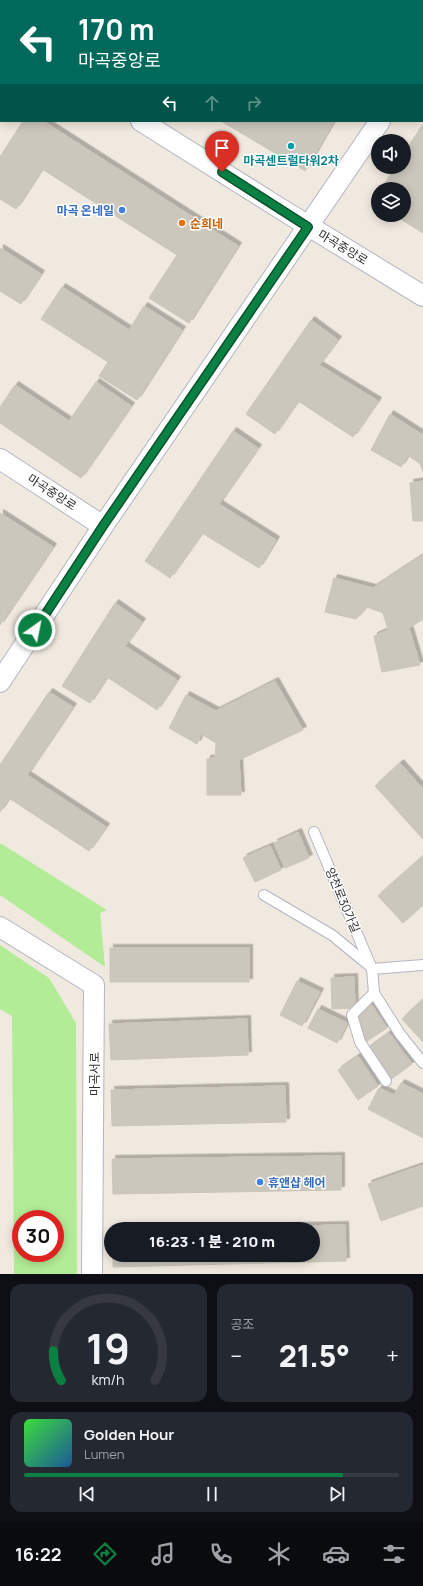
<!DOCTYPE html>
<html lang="ko">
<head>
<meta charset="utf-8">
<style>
	:root { --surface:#171b24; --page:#242831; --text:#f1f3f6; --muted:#9ea1a6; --line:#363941; --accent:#0b8043 }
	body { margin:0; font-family:Manrope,"Noto Sans KR",sans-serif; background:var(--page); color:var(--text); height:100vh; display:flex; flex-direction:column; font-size:15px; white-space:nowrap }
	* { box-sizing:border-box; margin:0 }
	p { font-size:13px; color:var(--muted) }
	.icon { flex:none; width:22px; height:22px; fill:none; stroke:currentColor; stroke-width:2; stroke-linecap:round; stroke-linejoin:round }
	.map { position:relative; height:1274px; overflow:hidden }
	.side { display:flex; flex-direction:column; gap:10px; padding:10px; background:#0d0f14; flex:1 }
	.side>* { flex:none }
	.banner { position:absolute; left:0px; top:0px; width:423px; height:122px; box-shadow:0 2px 10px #0003; background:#00695c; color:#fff; overflow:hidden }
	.tools { position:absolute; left:371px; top:134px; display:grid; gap:8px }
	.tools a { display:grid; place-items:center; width:40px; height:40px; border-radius:50%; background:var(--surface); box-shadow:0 2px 10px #0003; font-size:20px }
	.speed { position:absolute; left:12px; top:1210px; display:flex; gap:8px; font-size:20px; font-weight:700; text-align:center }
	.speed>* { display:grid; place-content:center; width:52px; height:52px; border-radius:50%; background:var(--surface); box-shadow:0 2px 10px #0003; line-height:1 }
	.speed .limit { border:6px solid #d22; background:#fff; color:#111 }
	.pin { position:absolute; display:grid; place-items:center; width:34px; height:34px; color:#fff; margin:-41px -17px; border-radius:50% 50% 50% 0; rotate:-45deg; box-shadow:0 0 4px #0007 }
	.pin .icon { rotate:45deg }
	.me { position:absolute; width:44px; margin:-22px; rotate:33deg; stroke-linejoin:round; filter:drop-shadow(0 0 3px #0008) }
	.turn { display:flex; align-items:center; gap:14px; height:84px; padding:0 12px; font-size:18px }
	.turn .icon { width:52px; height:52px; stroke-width:2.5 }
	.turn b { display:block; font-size:28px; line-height:34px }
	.lanes { display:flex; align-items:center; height:38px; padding:0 12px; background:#0003; justify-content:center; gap:20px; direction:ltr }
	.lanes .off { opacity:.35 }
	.big { font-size:30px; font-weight:800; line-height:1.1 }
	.side .card { flex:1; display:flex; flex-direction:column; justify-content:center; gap:6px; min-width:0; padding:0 14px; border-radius:12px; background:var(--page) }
	.side .dial { align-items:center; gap:0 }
	.dial svg { height:104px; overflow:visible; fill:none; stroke:var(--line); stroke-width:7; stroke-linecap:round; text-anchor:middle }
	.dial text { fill:var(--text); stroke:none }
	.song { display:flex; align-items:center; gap:12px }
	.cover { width:48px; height:48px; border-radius:6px; background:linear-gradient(135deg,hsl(120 70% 55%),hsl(210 70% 35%)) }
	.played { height:4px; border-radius:2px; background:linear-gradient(90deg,var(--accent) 85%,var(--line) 85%) }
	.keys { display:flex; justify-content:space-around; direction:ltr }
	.heat { display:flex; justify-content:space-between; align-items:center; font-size:22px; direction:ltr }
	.side .tiles { flex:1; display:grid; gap:10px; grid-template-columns:1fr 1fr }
	.card:last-child { grid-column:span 2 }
	.trip { position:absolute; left:104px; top:1222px; width:216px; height:40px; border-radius:20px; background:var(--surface); box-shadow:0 2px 10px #0003; font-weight:800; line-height:40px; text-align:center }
	.tabs { display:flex; height:64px; justify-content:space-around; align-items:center; background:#090b0e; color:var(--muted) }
	.tabs .icon { width:28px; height:28px }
	.tabs .on { color:var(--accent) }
	.tabs b { font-size:18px; color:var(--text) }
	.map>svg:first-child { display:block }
</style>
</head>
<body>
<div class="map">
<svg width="423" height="1274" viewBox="0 0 423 1274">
	<defs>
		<filter id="shadow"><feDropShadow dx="3.5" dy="-3.5" stdDeviation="0" flood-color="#0004"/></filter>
	</defs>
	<rect width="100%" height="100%" fill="#f0e9df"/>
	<g fill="#b2ec96" fill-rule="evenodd">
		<path d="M0,843l107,67 -7,3 5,54 -105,-72z"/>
		<path d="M0,945l49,33 27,45 1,251h-63l-2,-258 -12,-7zM21,1219h34v34h-34z"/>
	</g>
	<g fill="#cbc7bd" stroke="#ccc5b8" filter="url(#shadow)">
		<path d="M110,0h60l2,1h-63z"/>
		<path d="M184,0h29l2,1h-32z"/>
		<path d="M242,0h166l-1,1z"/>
		<path d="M23,121h20l195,125 -49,77 -40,-25 28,-43 -135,-86 -26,40 -16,-10v-42z"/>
		<path d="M221,121h113l-29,50z"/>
		<path d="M423,124v109l-29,-18h10v-26h-23l14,-22h9v-14z"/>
		<path d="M378,193v12l-6,-3z"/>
		<path d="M0,248l41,26 -20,30 -21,-13z"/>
		<path d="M62,287l67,43 15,-24 38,24 -45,70 -38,-24 9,-14 -67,-43z"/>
		<path d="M311,320l27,20 -19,25 59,36 -25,36 -55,-36 -23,33 -29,-20z"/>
		<path d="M96,382l35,24 -50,72 -81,-55v-16l15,-22 54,36z"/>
		<path d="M390,414l31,20 2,-1v39l-3,-8 -12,-9 -7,12 -30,-17z"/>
		<path d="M233,431l25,17 -39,56 57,36 -17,28 -57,-35 -32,45 -25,-17z"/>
		<path d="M423,481v40h-10l-3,-38z"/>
		<path d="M0,513l53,34 -53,78z"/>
		<path d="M423,555v64l-14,9 11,37 -38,7 -8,-36 14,-6 -5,-17 -16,-6 -11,12 -31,-7 9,-34 39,10z"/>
		<path d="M115,603l27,19 -17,24 52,34 -20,30 -50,-33 -17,26 -28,-17z"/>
		<path d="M275,681l28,49 -64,30 2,35h-34v-36l8,-1 1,-15 -15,-9 -4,10 -28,-16 17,-33 30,16z"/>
		<path d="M49,692l24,15 -46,68 79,52 -17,24 -80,-53 -9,14v-47z"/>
		<path d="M400,763l23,26v50l-48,-53z"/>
		<path d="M298,832l11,26 -24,10 -11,-25z"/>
		<path d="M270,846l11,24 -26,12 -12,-24z"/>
		<path d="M423,856v49l-20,18 -25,-27z"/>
		<rect x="110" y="948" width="139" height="34"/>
		<path d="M354,977l1,31 -23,1 -1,-31z"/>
		<path d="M297,981l23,11 -18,34 -22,-11z"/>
		<path d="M423,999v43l-21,-23z"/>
		<path d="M371,1004l16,24 -21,14 -10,-27z"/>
		<path d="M318,1009l29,14 -10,20 -29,-15z"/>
		<path d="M247,1019l1,36 -137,5 -2,-36z"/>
		<path d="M389,1033l23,31 -22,16 -23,-31z"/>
		<path d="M358,1056l20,30 -20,14 -20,-30z"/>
		<path d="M401,1083l22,11v44l-55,-29 11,-21 15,7z"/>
		<path d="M285,1086l1,36 -174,4 -1,-36z"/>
		<path d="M341,1156v34l-228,4 -1,-35z"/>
		<path d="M423,1165v41l-42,15 -13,-37z"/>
		<path d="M345,1225l1,36 -233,6v-12h200v-26h-157z"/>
	</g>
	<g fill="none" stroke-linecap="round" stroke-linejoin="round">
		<defs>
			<g id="service">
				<path d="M314,832l58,137 2,24 26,41 23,29"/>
				<path d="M264,895l68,40 39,32"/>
				<path d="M372,969l51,-4"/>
				<path d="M374,993l-22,22 8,27 26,39"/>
			</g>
			<g id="minor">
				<path d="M68,1v-1"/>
				<path d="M0,32l1,1"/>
				<path d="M422,59l1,-1"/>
				<path d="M0,103l1,-2"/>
				<path d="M141,121l148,93 134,82"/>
				<path d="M0,459l103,67"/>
				<path d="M0,682l103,-156 277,-405"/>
				<path d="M0,927l94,58 -2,289"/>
			</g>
		</defs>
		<use href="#service" stroke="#b3b5c2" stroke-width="12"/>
		<use href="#minor" stroke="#b3b5c2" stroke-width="22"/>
		<use href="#service" stroke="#fff" stroke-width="10"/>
		<use href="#minor" stroke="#fff" stroke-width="20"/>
	</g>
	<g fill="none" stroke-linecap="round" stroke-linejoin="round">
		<defs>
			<path id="route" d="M35,630l68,-104 205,-299 -86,-55"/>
		</defs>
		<use href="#route" stroke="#07532c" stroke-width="10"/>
		<use href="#route" stroke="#0b8043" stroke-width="7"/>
	</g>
	<circle fill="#0f9aa8" stroke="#fff" stroke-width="1.5" cx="291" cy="146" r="4"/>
	<g fill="#3f7fe0" stroke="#fff" stroke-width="1.5">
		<circle cx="122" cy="210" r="4"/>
		<circle cx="260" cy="1182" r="4"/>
	</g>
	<circle fill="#e8710a" stroke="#fff" stroke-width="1.5" cx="182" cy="223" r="4"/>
	<g text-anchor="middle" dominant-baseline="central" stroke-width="3" stroke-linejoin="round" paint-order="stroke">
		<g font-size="12" font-weight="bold" fill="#0d838f" stroke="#fff">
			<text x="291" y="160">마곡센트럴타워2차</text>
		</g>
		<g font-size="12" font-weight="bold" fill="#366cbe" stroke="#fff" text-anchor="end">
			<text x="114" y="210">마곡 온네일</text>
			<text x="268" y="1182" text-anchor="start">휴앤샵 헤어</text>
		</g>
		<g font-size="12" font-weight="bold" fill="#c56008" stroke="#fff" text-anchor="start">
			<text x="190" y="223">순희네</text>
		</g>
		<g font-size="12" fill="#2d2d2d" stroke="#fff">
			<text transform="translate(343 247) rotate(31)">마곡중앙로</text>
			<text transform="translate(52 492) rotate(33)">마곡중앙로</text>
			<text transform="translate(343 900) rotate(67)">양천로30가길</text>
			<text transform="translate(94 1074) rotate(-90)">마곡서로</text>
		</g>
	</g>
</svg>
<div class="tools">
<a><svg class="icon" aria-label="sound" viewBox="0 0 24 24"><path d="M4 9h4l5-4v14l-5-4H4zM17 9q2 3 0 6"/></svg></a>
<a><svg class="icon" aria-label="layers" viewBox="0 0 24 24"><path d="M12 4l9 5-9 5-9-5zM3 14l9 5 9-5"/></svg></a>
</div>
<div class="speed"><div class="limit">30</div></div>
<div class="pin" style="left:222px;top:172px;background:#d93025"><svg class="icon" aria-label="arrive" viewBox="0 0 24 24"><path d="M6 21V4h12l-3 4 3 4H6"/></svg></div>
<svg class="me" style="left:35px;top:630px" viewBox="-20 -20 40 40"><circle r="17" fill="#0b8043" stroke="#fff" stroke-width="3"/><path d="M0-11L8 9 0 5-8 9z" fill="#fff"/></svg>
<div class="trip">16:23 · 1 분 · 210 m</div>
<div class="banner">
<div class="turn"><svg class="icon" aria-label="left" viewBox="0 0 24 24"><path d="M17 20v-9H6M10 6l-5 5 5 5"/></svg><div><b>170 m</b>마곡중앙로</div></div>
<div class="lanes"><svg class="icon" aria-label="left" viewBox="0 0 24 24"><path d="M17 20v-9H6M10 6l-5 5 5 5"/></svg><svg class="icon off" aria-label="ahead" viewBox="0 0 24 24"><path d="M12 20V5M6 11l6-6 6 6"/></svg><svg class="icon off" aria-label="right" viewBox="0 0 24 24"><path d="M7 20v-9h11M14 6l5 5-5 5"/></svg></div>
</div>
</div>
<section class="side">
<div class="tiles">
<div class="card dial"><svg viewBox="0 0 100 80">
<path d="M14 69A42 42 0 1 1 86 69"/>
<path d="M14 69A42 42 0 0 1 8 46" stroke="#0b8043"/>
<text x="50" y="56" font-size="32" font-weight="700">19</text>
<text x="50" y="72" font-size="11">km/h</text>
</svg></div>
<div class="card"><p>공조</p>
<div class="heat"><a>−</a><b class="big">21.5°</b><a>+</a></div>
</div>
<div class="card">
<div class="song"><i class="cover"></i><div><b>Golden Hour</b><p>Lumen</p></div></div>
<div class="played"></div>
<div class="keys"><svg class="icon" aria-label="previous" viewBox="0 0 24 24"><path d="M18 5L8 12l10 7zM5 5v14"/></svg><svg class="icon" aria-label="pause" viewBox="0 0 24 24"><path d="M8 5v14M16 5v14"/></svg><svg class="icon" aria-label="next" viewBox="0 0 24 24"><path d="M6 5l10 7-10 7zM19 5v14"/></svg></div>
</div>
</div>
</section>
<nav class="tabs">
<b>16:22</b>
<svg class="icon on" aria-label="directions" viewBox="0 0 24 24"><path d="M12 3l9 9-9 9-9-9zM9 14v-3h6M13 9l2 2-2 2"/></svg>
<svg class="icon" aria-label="music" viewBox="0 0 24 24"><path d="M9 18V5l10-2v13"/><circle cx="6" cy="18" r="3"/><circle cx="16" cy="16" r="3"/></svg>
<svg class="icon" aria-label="phone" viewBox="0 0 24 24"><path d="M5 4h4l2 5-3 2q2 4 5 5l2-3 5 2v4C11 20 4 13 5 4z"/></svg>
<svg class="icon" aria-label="climate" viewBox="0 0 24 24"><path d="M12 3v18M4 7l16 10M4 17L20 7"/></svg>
<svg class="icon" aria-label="car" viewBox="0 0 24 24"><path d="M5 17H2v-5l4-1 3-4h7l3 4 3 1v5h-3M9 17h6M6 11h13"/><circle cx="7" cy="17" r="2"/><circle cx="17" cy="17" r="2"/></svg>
<svg class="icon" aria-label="filters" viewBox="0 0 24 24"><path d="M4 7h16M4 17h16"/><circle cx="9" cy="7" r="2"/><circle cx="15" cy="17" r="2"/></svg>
</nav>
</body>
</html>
